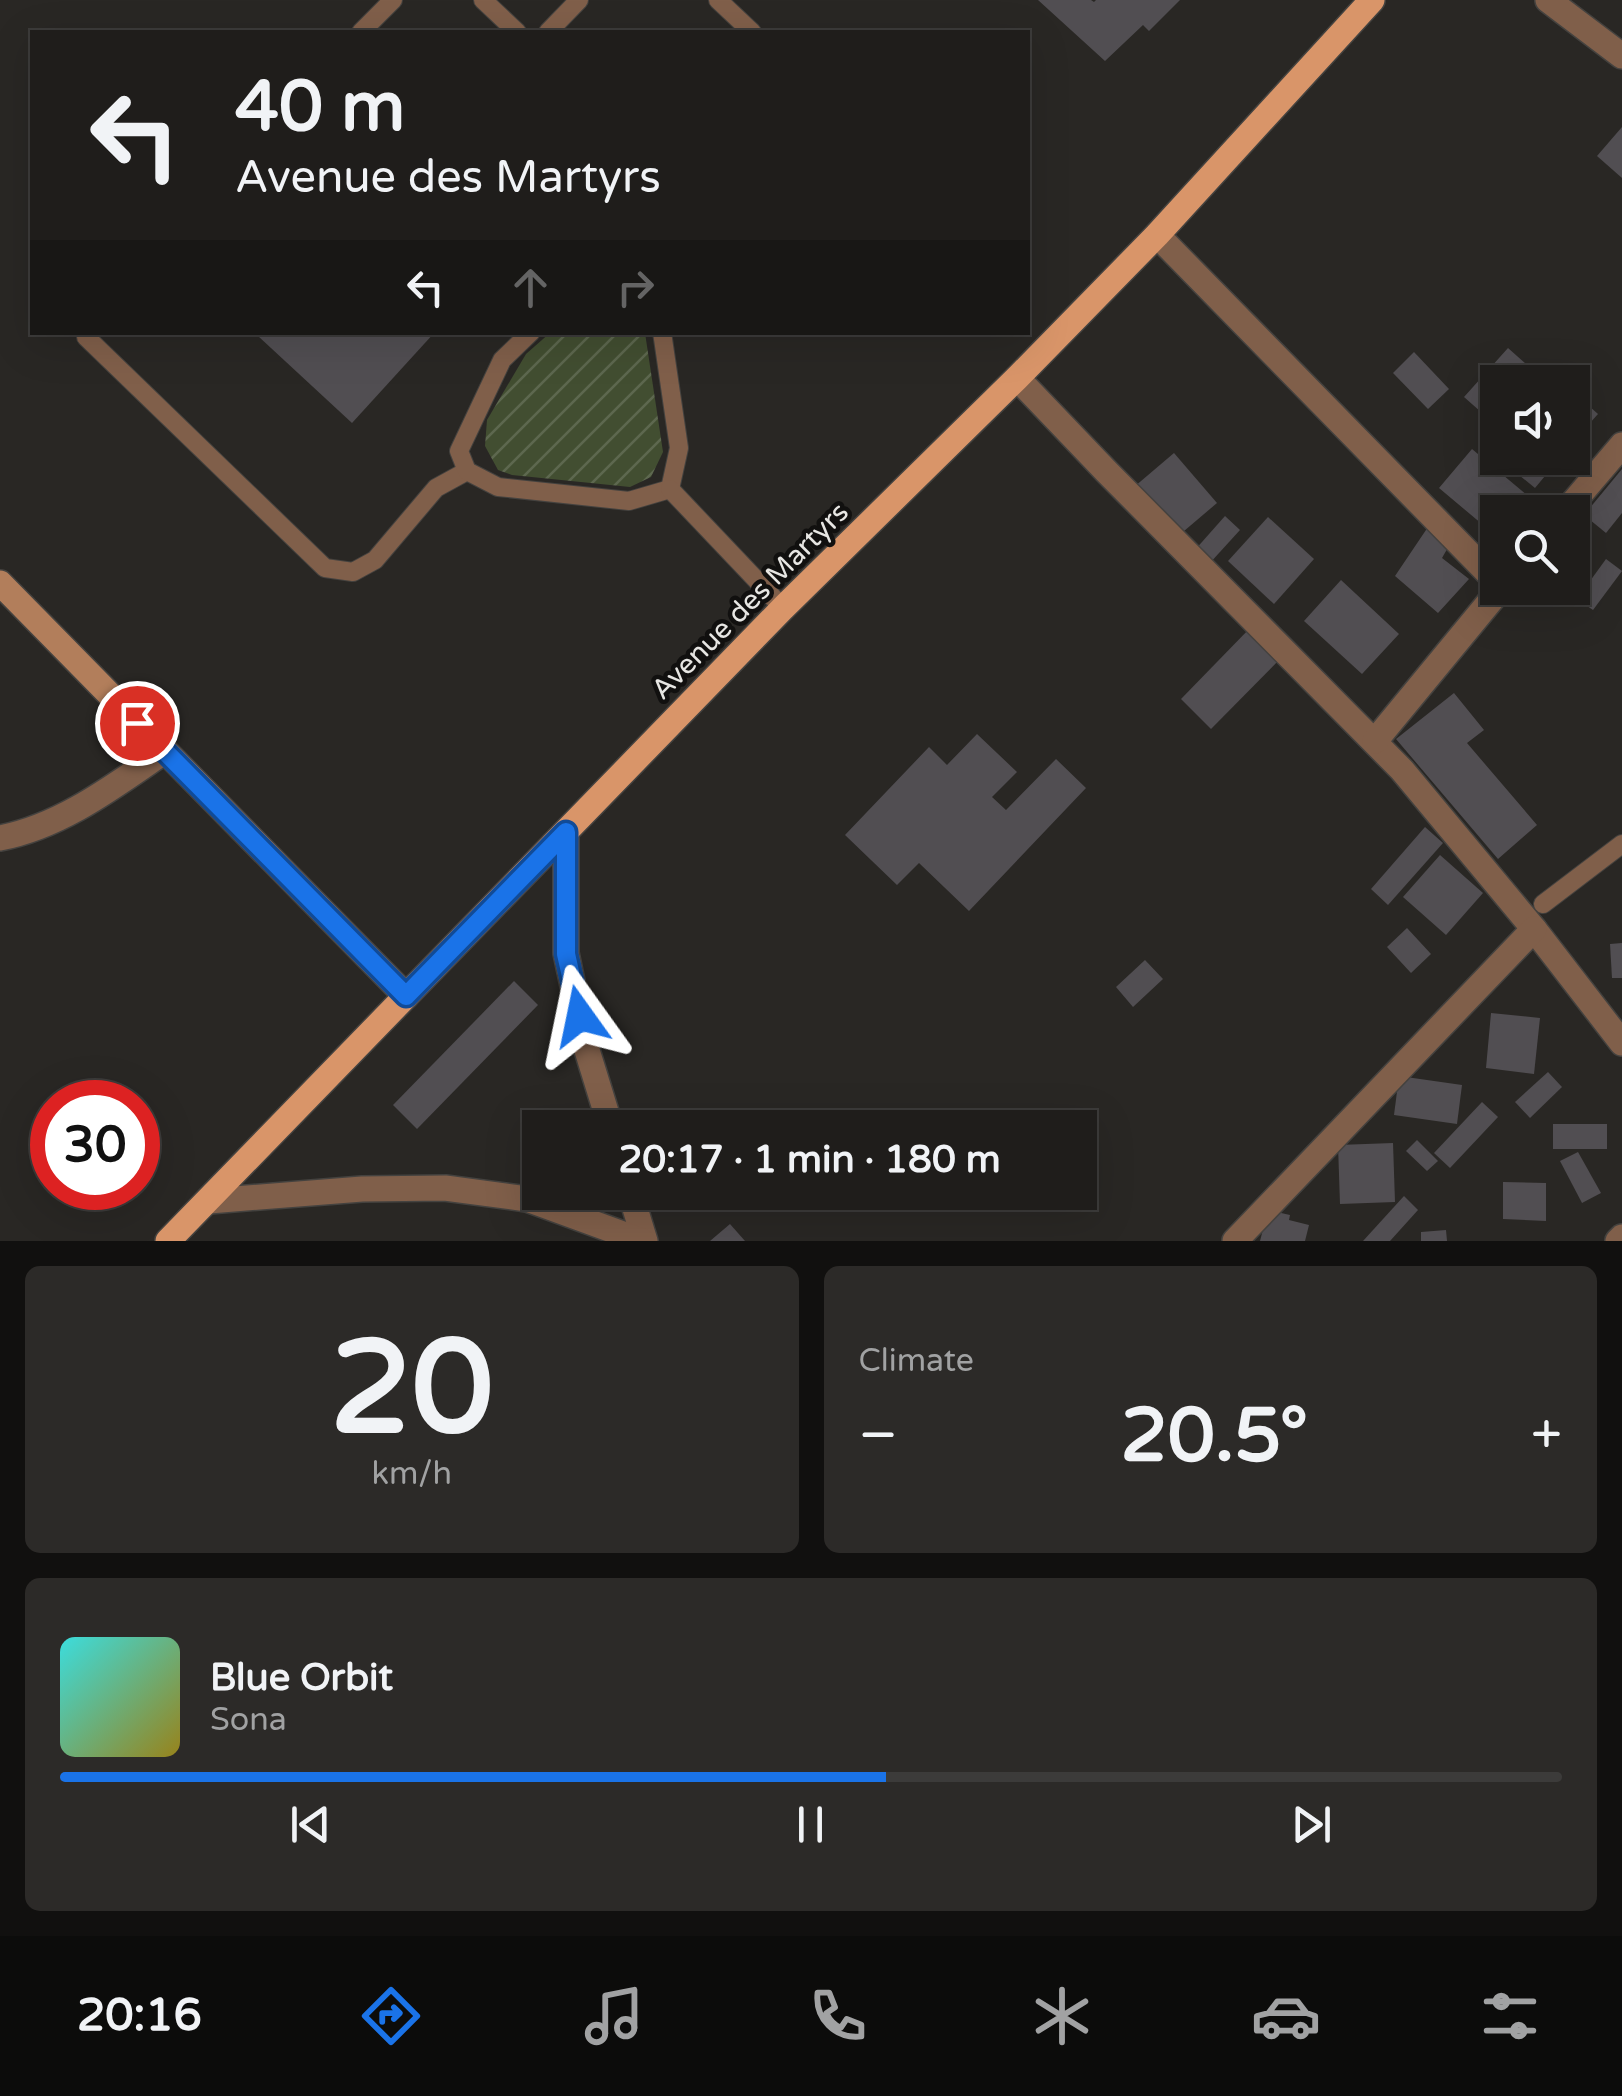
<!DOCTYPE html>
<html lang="en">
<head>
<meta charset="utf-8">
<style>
	:root { --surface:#1f1d1b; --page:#2c2a28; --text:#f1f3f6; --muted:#a1a2a3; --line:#3c3b3a; --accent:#1a73e8 }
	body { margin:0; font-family:"Varela Round",sans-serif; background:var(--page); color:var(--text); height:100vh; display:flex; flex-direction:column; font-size:38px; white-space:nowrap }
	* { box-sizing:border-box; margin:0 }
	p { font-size:32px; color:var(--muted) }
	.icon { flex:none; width:55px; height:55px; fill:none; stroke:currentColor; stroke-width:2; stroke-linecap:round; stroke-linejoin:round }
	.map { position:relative; height:1241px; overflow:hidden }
	.sheet { display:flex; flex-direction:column; gap:25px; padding:25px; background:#11100f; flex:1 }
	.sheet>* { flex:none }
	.top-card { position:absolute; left:30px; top:30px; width:1000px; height:305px; border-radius:0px; box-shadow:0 10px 40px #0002,0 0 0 2px var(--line); background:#1f1d1b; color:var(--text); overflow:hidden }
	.controls { position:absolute; left:1480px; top:365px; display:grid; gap:20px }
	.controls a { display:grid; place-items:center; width:110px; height:110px; border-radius:0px; background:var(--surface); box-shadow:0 10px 40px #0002,0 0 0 2px var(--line); font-size:50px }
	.speed { position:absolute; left:30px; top:1080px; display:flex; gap:20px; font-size:50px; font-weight:700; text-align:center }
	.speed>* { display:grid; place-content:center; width:130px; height:130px; border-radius:50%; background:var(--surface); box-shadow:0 10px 40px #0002,0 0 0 2px var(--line); line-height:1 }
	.speed .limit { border:15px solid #d22; background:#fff; color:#111 }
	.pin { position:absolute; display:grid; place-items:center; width:85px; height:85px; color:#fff; margin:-42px; border:5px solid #fff; border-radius:50%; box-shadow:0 2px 10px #0007 }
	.me { position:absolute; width:110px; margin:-55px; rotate:348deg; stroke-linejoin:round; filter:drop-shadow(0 0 8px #0008) }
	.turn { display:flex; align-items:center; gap:35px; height:210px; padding:0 40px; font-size:45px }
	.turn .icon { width:130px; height:130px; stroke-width:2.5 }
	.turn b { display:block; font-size:70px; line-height:85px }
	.lanes { display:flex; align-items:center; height:95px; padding:0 40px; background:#0003; justify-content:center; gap:50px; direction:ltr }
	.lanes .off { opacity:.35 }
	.big { font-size:75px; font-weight:800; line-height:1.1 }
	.sheet .card { flex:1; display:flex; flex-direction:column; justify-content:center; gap:15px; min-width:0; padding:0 35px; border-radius:15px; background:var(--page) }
	.sheet .dial { align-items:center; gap:0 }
	.dial b { font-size:130px; line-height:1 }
	.song { display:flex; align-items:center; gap:30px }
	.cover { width:120px; height:120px; border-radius:15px; background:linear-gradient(135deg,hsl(180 70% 55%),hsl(50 70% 35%)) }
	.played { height:10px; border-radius:5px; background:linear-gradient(90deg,var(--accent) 55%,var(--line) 55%) }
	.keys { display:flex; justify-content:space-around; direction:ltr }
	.heat { display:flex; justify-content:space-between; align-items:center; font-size:55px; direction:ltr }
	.sheet .tiles { flex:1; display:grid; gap:25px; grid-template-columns:1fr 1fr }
	.card:last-child { grid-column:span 2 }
	.trip { position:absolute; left:522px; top:1110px; width:575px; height:100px; border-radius:0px; background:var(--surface); box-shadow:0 10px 40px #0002,0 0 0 2px var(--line); font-weight:800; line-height:100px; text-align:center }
	.menu { display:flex; height:160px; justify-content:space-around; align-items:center; background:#0c0c0b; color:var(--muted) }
	.menu .icon { width:70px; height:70px }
	.menu .active { color:var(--accent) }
	.menu b { font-size:45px; color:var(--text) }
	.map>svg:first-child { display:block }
</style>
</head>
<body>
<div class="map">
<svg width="1622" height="1241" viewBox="0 0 1622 1241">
	<defs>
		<pattern id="garden-furrows" width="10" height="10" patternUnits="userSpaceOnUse" patternTransform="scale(2.5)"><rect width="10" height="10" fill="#424e31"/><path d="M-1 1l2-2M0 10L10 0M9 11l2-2" fill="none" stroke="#5d684f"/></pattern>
	</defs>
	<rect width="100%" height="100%" fill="#292724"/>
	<path fill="url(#garden-furrows)" d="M551,332l94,1 18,119 -12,25 -21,10 -118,-12 -14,-5 -13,-24 2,-26 39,-66z"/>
	<g fill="#514e52">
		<path d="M1038,0h53l3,2 2,-2h84l-31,31 -6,-6 -38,36z"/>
		<path d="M1622,127v51l-25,-22z"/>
		<path d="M261,332h174l-83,91 -94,-87z"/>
		<path d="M1508,348l38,34h-48v45l-34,-30z"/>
		<path d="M1414,352l35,37 -21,20 -35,-36z"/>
		<path d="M1572,391l26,23 -26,29z"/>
		<path d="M1498,448v10h23l24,18 -10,12 -42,-34z"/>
		<path d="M1472,449l56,47 -14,16h-16v20l-3,3 -56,-47z"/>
		<path d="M1174,453l43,50 -40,34 -43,-50z"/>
		<path d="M1532,458h27l-12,13z"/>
		<path d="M1622,469v44l-16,20 -22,-18z"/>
		<path d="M1225,516l15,14 -31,34 -15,-13z"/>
		<path d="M1268,517l46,42 -40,45 -46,-43z"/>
		<path d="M1428,527l22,17 -8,14 27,21 -31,34 -43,-37z"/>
		<path d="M1606,559l16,12 -29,39 -16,-11z"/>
		<path d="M1341,580l58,54 -37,40 -58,-53z"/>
		<path d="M1252,626l30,31 -71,72 -30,-30z"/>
		<path d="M1454,693l30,37 -17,13 70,82 -39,34 -102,-120z"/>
		<path d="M977,734l40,38 -25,25 14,13 50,-51 30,29 -117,123 -50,-48 -22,22 -52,-50 84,-88 18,18z"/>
		<path d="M1425,827l18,16 -55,62 -17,-16z"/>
		<path d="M1440,855l43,38 -37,42 -43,-38z"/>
		<path d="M1407,928l24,26 -20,19 -24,-26z"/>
		<path d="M1622,943v35h-10l-2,-34z"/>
		<path d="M1145,960l18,19 -30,28 -17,-20z"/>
		<path d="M514,981l24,24 -121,124 -24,-24z"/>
		<path d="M1491,1013l49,5 -6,56 -48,-6z"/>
		<path d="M1548,1072l14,15 -32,31 -15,-16z"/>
		<path d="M1399,1076l63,9 -5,39 -63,-9z"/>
		<path d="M1482,1102l16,15 -48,51 -16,-15z"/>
		<rect x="1553" y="1124" width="54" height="25"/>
		<path d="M1417,1140l21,21 -11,10 -21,-20z"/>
		<path d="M1393,1143l2,59 -55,2 -2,-59z"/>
		<path d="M1578,1152l23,41 -19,10 -22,-42z"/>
		<path d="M1503,1182l43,1v38l-43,-2z"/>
		<path d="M1404,1196l14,14 -28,31h-27z"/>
		<path d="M1268,1210l22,5 -1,5 20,5 -4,16h-45z"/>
		<path d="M730,1224l15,17h-35z"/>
		<path d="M1446,1230l1,11h-26v-9z"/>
	</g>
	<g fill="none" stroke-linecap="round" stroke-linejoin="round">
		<defs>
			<g id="lane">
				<path d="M483,0l34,32"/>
				<path d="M718,0l34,32"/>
				<path d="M361,32l32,-32"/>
				<path d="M548,32l31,-32"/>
				<path d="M86,332v5l239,231 28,4 22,-12 61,-72 31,-17"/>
				<path d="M531,332l-29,28 -43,91 8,20 31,16 131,14 41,-12"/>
				<path d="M662,332l17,116 -9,41"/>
				<path d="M670,489l113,119"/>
				<path d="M1543,904l79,-60"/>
			</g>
			<g id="street">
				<path d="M1548,0l74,56"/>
				<path d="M1157,235l341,348"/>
				<path d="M1017,378l89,93 296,299 132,159 88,114"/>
				<path d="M1565,512l57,-67"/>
				<path d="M1375,741l126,-153"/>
				<path d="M566,832v121l20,94 25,81"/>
				<path d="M0,838c62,-12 114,-52 165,-87"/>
				<path d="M630,1192l15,49"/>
				<path d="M209,1201l153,-12 83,-1 82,11 115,42"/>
				<path d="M1235,1241l299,-312"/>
				<path d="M1618,1241l4,-4"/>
			</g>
			<path id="secondary" d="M0,583l406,413"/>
			<path id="primary" d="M168,1241l615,-633 234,-230 140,-143 215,-235"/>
		</defs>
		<use href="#lane" stroke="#44423f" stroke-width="20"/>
		<use href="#street" stroke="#44423f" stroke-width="28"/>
		<use href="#secondary" stroke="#44423f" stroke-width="28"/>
		<use href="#primary" stroke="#44423f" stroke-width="28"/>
		<use href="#lane" stroke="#805f4a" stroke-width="18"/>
		<use href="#street" stroke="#805f4a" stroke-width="25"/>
		<use href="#secondary" stroke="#b27e5b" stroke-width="25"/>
		<use href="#primary" stroke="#d99569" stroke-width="25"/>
	</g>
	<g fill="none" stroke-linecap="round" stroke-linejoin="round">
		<defs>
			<path id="route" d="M137,723l269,273 160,-164v122l14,62"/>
		</defs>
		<use href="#route" stroke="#114b97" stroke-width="25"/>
		<use href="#route" stroke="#1a73e8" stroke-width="18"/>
	</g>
	<g text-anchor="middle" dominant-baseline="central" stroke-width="9" stroke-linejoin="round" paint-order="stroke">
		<g font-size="28" fill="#e7e6e3" stroke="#11100f">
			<text transform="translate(750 601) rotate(-45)">Avenue des Martyrs</text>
		</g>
	</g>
</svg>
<div class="controls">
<a><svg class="icon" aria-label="sound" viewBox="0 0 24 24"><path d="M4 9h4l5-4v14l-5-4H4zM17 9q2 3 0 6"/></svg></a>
<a><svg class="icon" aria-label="search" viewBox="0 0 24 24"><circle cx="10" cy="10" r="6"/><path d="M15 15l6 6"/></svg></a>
</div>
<div class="speed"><div class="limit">30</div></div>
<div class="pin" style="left:137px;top:723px;background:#d93025"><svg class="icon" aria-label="arrive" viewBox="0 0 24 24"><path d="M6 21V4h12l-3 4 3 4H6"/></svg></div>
<svg class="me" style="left:580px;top:1016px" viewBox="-20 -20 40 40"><path d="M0-17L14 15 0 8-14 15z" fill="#1a73e8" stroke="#fff" stroke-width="4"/></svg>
<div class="trip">20:17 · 1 min · 180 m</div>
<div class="top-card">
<div class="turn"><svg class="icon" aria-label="left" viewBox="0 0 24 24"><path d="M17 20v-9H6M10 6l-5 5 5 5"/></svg><div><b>40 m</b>Avenue des Martyrs</div></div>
<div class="lanes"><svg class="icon" aria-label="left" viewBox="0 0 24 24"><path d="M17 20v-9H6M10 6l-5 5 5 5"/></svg><svg class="icon off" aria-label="ahead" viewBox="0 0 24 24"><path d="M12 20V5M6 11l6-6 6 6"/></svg><svg class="icon off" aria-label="right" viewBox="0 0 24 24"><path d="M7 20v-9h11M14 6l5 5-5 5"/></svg></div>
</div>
</div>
<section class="sheet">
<div class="tiles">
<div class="card dial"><b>20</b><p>km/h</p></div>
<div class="card"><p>Climate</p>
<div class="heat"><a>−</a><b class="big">20.5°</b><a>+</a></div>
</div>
<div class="card">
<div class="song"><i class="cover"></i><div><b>Blue Orbit</b><p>Sona</p></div></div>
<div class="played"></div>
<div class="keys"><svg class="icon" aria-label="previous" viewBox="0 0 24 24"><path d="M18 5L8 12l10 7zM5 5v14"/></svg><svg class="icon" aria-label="pause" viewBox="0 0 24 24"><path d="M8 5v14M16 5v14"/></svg><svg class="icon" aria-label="next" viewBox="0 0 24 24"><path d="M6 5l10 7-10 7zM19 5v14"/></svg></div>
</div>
</div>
</section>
<nav class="menu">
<b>20:16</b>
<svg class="icon active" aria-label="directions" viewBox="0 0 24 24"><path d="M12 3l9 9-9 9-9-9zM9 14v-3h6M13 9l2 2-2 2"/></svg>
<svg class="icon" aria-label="music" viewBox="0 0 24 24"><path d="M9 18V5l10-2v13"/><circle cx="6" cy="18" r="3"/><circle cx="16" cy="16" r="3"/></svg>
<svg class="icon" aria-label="phone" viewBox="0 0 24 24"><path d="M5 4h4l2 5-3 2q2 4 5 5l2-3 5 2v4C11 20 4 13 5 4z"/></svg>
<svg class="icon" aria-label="climate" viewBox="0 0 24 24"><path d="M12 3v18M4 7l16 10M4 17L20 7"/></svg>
<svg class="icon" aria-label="car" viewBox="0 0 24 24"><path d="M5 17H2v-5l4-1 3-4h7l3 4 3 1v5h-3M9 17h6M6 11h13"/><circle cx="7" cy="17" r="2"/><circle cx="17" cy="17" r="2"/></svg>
<svg class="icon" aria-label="filters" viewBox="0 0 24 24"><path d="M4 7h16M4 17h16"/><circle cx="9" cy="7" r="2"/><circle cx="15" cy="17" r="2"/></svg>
</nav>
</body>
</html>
